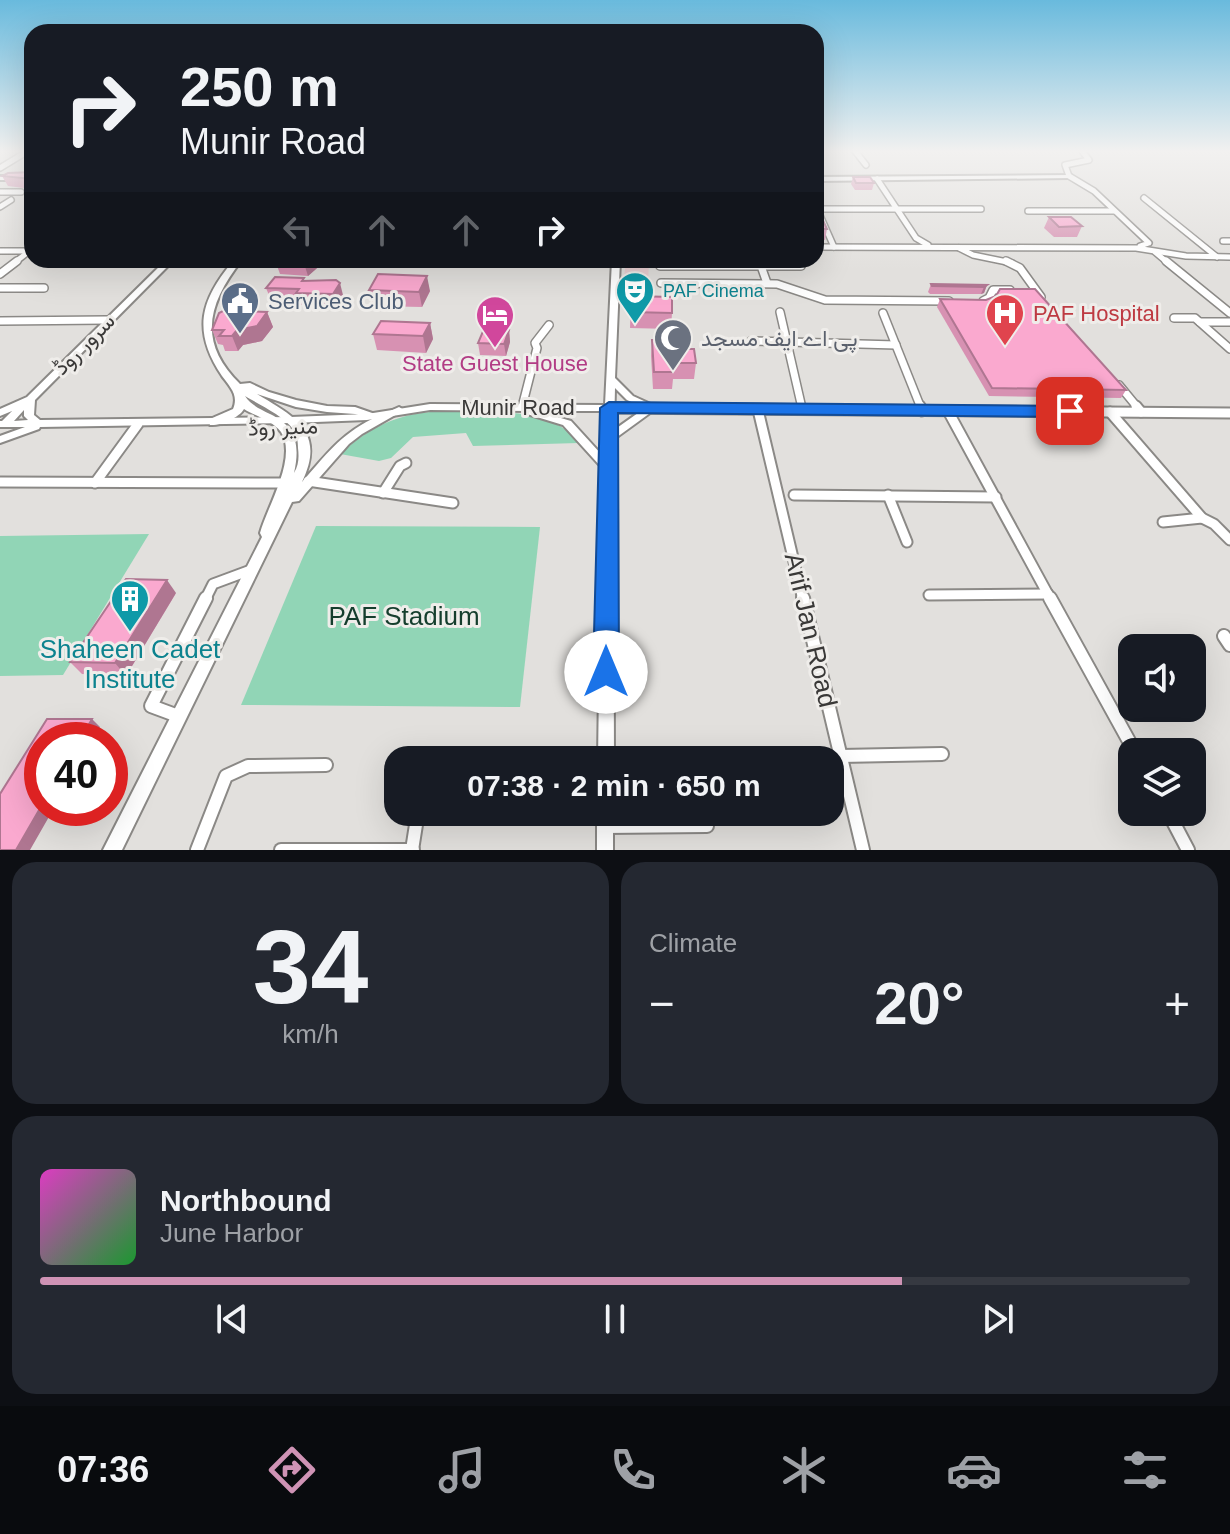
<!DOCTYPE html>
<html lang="en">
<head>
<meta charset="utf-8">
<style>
	:root { --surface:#171b24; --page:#242831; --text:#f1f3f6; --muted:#9ea1a6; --line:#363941; --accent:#cf93b5 }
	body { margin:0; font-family:Arial,Vazirmatn,sans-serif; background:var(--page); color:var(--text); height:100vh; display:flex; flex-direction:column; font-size:30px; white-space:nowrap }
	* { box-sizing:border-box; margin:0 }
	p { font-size:26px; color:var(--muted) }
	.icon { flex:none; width:44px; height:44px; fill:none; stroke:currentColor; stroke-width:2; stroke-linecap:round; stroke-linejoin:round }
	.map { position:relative; height:850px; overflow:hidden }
	.drawer { display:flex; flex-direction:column; gap:12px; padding:12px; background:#0d0f14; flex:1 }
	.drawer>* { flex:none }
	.banner { position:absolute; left:24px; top:24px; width:800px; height:244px; border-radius:24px; box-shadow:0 8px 32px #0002; background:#171b24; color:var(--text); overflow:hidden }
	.fabs { position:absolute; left:1118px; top:634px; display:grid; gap:16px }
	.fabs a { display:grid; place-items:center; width:88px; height:88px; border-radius:16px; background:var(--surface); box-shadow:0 8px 32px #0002; font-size:40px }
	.speed { position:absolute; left:24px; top:722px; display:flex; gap:16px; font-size:40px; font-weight:700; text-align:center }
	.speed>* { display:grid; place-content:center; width:104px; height:104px; border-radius:50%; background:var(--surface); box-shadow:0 8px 32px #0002; line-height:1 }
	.speed .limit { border:12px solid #d22; background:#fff; color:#111 }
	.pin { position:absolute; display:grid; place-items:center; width:68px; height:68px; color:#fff; margin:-34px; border-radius:16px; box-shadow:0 4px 12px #0006 }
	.me { position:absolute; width:88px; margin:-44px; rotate:0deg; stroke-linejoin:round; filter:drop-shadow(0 0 6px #0008) }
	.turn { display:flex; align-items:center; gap:28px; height:168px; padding:0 24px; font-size:36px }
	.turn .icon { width:104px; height:104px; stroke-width:2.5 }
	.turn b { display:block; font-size:56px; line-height:68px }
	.lanes { display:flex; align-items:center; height:76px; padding:0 24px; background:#0003; justify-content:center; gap:40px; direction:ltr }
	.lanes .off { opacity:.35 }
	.big { font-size:60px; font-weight:700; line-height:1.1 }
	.drawer .tile { flex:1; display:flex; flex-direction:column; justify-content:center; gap:12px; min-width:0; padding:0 28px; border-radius:24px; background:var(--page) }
	.drawer .dial { align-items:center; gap:0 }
	.dial b { font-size:104px; line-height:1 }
	.song { display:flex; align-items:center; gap:24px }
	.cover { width:96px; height:96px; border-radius:12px; background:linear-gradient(135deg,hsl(310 70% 55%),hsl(130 70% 35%)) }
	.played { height:8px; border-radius:4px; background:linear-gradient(90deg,var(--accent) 75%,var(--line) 75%) }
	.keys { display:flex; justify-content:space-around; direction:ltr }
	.heat { display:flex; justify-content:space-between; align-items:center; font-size:44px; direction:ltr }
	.drawer .tiles { flex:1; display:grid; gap:12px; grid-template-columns:1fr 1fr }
	.tile:last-child { grid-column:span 2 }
	.trip { position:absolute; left:384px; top:746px; width:460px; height:80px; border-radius:24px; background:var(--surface); box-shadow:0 8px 32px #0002; font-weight:700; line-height:80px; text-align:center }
	.tab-bar { display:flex; height:128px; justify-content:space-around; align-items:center; background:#090b0e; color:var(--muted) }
	.tab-bar .icon { width:56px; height:56px }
	.tab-bar .selected { color:var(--accent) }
	.tab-bar b { font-size:36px; color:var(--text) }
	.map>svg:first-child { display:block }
</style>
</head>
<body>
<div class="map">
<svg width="1230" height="850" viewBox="0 0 1230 850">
	<rect width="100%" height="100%" fill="#e2e0dd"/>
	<path fill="#e9cfd2" d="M626,260h23l-1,28h-25z"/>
	<g fill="#91d5b6">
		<path d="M467,410c38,3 87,-1 112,33l-106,3 -7,-13 -53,4 -22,21 -12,3 -39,-7c42,-38 72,-43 127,-44z"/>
		<path d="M316,526l224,1 -20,180 -279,-2z"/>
		<path d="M149,534l-86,141 -63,1v-140z"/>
	</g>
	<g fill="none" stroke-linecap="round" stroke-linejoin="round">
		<defs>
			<g id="minor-far3">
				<path d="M855,151l11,14"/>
				<path d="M1082,151l7,9 -24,5 4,11 25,15 55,52 -9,3"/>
				<path d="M0,168l28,-17"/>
				<path d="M877,179l39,59 12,7"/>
				<path d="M0,192h21"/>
				<path d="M1144,198l73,59"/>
				<path d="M0,207l11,-7"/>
				<path d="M1028,211h86"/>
				<path d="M1223,241h7"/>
				<path d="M816,247l320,1 50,8 44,1"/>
				<path d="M834,247l-15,-34 2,-4h160"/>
				<path d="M959,248l14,7 39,8"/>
				<path d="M0,251h31"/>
				<path d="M1155,252l13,11"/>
				<path d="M14,263l18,-14"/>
			</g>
			<g id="minor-far2">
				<path d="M1006,261l14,7 21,29"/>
				<path d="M1166,261l64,52"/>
				<path d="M660,266h101l6,17"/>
				<path d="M761,266h40"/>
				<path d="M0,274l17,-13"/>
				<path d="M661,283l116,1 48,16 124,1"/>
				<path d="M0,288h44"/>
				<path d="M983,301l6,-3 4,-8h17"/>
				<path d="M780,312l22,96"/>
				<path d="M883,313l38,95"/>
				<path d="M1174,318h21l35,31"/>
				<path d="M0,321l107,-1"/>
				<path d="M1200,322h30"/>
				<path d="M751,341l145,4"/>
				<path d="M1119,385l19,23"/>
				<path d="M522,407l15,-59 -2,-5 14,-18"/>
				<path d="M609,408h54"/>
			</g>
			<g id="minor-far1">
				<path d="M920,406l2,5"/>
				<path d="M1136,406l5,6"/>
				<path d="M609,408l621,5"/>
				<path d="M758,410l45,190"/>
				<path d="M948,411l103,189"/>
				<path d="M1110,412l92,106 12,6 16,16"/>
				<path d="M308,481l145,22"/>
				<path d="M0,482l284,1"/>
				<path d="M95,483l43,-59"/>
				<path d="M383,493l17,-27 6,-3"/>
				<path d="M794,495l202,2"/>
				<path d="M888,495l19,47"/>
				<path d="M1163,522l39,-4"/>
				<path d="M929,595l119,-1"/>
				<path d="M205,600l8,-16 35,-13"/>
			</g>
			<g id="minor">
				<path d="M803,598l60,252"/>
				<path d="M1050,598l85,154"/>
				<path d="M1224,636l6,9"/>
				<path d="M178,716l-27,-10 55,-108"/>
				<path d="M841,756l101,-2"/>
				<path d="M1168,812l20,38"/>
				<path d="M605,827l102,-1"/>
				<path d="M197,850l29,-74 22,-10 78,-1"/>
				<path d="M281,850h132"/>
				<path d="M412,850l6,-38"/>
			</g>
			<g id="tertiary">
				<path d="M1071,175v2l-2,1 -253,3v-4z"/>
				<path d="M166,260h8l-139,140 -1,15 6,5 251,-3 76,-3 63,-10 175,1 7,-145h8l-5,118 18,18 22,10 2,2 -44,32 1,320h-16l4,-292 -39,-43 -36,-11 -1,-3 -96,-1 -63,10 -76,3 -251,4 -1,2 -39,14v-7l25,-9h-25v-6h2l10,-10 -12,5v-7l27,-12zM615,388l12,12 18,8 -31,22zM24,410v6l4,4 -14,1zM537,411h68l-3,44 -31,-34z"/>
				<rect x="597" y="812" width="16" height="38"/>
			</g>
			<g id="secondary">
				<rect x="0" y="176" width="32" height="4"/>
				<path d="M234,260h8c-33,42 -46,81 -2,124l10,-1 19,9 27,8 31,6 28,1 20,7v4l24,-11 5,3 -42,24 -13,10 -50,57 -7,1 -170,348h-19l159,-313 -2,-4c7,-26 38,-76 21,-101 -8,-11 -26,-16 -37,-23 -5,9 -24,17 -34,16l-1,-3 1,-3 23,-10c6,-14 -3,-22 -11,-33 -30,-45 -22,-76 12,-116zM257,394l39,13 31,5 28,2 17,5c-32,16 -47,37 -70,63 24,-50 -7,-65 -45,-88zM245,396c13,8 39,20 48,33 4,5 5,13 5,19 1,9 1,17 -4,25 6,-27 3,-46 -24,-59 -10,-5 -19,-9 -25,-18z"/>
			</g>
		</defs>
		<use href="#minor-far3" stroke="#8b8986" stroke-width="8"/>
		<use href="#minor-far2" stroke="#8b8986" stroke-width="10"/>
		<use href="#minor-far1" stroke="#8b8986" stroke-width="13"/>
		<use href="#minor" stroke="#8b8986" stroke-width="16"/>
		<use href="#tertiary" stroke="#8b8986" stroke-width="4"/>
		<use href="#secondary" stroke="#8b8986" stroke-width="4"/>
		<use href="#minor-far3" stroke="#fff" stroke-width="5"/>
		<use href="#minor-far2" stroke="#fff" stroke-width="7"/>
		<use href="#minor-far1" stroke="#fff" stroke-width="9"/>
		<use href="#minor" stroke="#fff" stroke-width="12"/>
		<use href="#tertiary" fill="#fff" fill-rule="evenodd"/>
		<use href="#secondary" fill="#fff" fill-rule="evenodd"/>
	</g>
	<g fill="#d791b2">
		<path d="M32,172v17l-24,-3 -6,-10z"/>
		<path d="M853,177l21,6 -2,7h-17l-4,-6z"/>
		<path d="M1049,217l33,9 -5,11h-23l-10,-9z"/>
		<path d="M816,218l11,11 -2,11h-9z"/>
		<path d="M275,260h49v2l-16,14 -28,-2z"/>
		<path d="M305,281l38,14 -6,10h-37l-2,-5h-27l-5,-12z"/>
		<path d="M931,284l56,1 -3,8 -3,1h-51l-2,-2z"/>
		<path d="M369,290l61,1 -8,16 -49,-1z"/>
		<path d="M631,296l41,17 -1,16 -41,-1z"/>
		<path d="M940,299l186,91 -5,8 -132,-2 -52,-89z"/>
		<path d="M267,312l6,15 -11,14 -19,4 -5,6h-13l-2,-6 -5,-1 -6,-14 20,-13z"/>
		<path d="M430,323l3,16 -7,14 -49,-3 -4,-16z"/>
		<path d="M509,330l1,12 -4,14 -26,-1 -2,-12z"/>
		<path d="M652,340l44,23 -2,16h-21l-1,10h-19l-2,-33z"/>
		<path d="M176,593l-50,83 -44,-2 -12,-12z"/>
	</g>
	<g fill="#af7691">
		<path d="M303,260h21v2l-16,14z"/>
		<path d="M427,276l3,15 -8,16 -3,-15z"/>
		<path d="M340,283l3,12 -6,10 -4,-11z"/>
		<path d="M987,285l-3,8 -3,1 3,-7z"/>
		<path d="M267,312l6,15 -11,14 -19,4 -5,6 -6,-15 5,-6z"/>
		<path d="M430,323l3,16 -7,14 -3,-17z"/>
		<path d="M509,330l1,12 -4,14 -2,-12z"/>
		<path d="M167,580l9,13 -50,83 -11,-13z"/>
		<path d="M92,719l8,8 -8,13h-12z"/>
		<path d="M42,805v3h12l-24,42h-14z"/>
	</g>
	<g fill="#faa9cf" stroke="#af7691" stroke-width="2">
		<path d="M32,172v7l-30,-3 6,-3z"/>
		<path d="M853,177h17l4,6h-18z"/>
		<path d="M1049,217h22l11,9 -23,1z"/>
		<path d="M816,218h6l5,11h-11z"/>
		<path d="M378,274l49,2 -8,16 -50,-2z"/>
		<path d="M275,277l29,1 -2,3 34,-1 4,3 -7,11 -37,-1 3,-4 -33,-1z"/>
		<path d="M931,284l56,1 -3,2 -52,-1z"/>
		<path d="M1000,289h35l91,101 -134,-2 -52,-89 46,1 10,-4z"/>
		<path d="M631,296l41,1v16l-42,-1z"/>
		<path d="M223,311h6l3,6 6,-6 29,1 -10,14 -20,4 -5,6h-13l5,-6h-12l7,-17z"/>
		<path d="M381,321l49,2 -7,13 -50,-2z"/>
		<path d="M491,326l18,4 -5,14 -26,-1 6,-14z"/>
		<path d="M652,340h17l1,9h24l2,14h-23v9h-19z"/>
		<path d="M126,579l41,1 -52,83 -45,-1z"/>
		<path d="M47,719h45l-12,21h-38v65l-26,45h-16v-56z"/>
	</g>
	<linearGradient id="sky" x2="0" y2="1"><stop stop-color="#69badd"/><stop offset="0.56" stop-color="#f2f1f0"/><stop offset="1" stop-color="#f2f1f0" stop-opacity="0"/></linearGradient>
	<rect width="1230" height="270" fill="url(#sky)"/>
	<path fill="#1a73e8" stroke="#114b97" stroke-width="2" d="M609,402l461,4 9,5 -9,6 -452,-4 1,259 -4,8 -9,4 -9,-4 -4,-8 7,-264z"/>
	<defs>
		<symbol id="theatre-pin" viewBox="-11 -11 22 30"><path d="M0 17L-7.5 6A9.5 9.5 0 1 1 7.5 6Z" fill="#0f9aa8" stroke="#efedea"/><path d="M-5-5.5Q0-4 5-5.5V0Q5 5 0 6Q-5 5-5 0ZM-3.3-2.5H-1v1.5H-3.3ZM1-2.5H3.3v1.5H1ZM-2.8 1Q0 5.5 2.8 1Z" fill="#fff"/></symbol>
		<symbol id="civic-pin" viewBox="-11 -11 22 30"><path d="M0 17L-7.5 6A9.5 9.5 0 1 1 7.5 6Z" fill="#5c6f8a" stroke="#efedea"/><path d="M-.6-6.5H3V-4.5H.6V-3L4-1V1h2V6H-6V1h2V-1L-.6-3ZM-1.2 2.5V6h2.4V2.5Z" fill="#fff"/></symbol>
		<symbol id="hospital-pin" viewBox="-11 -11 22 30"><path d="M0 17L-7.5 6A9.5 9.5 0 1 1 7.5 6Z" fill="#e0444e" stroke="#efedea"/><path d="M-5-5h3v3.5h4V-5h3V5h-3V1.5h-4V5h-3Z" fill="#fff"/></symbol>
		<symbol id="hotel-pin" viewBox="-11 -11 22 30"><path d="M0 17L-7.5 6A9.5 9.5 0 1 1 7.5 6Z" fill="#d1479c" stroke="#efedea"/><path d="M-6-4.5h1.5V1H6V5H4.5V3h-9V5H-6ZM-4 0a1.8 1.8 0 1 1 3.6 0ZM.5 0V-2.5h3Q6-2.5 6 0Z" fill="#fff"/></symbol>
		<symbol id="mosque-pin" viewBox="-11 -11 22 30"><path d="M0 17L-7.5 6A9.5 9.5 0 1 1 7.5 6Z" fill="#6b7280" stroke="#efedea"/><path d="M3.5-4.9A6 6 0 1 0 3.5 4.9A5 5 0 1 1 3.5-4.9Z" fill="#fff"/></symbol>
		<symbol id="building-pin" viewBox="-11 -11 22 30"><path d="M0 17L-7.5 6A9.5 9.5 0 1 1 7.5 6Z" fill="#0f9aa8" stroke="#efedea"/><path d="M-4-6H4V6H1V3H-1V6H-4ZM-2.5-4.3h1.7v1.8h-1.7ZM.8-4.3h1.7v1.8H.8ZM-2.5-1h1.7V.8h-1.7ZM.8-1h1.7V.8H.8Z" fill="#fff"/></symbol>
	</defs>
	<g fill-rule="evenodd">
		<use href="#theatre-pin" x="613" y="269" width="44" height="60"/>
		<use href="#civic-pin" x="218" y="279" width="44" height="60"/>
		<use href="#hospital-pin" x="983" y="291" width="44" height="60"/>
		<use href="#hotel-pin" x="473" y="293" width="44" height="60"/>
		<use href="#mosque-pin" x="651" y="316" width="44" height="60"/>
		<use href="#building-pin" x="108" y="577" width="44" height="60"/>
	</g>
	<g text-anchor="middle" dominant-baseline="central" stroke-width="6" stroke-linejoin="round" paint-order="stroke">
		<g font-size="18" fill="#0d838f" stroke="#efedea" text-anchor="start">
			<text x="663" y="291">PAF Cinema</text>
		</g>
		<g font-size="22" fill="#4e5e75" stroke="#efedea" text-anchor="start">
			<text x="268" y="301">Services Club</text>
		</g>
		<g font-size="22" fill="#be3a42" stroke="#efedea" text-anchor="start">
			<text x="1033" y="313">PAF Hospital</text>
		</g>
		<g font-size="22" fill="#5b616d" stroke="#efedea" text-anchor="start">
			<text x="701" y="338">پی اے ایف مسجد</text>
		</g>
		<g font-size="22" fill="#3a3938" stroke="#efedea">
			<text transform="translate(84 344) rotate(-45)">سرور روڈ</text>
			<text x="518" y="407">Munir Road</text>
			<text transform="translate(283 427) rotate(-2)">منیر روڈ</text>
		</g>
		<g font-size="22" fill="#b23c85" stroke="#efedea">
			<text x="495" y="363">State Guest House</text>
		</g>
		<g font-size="26" fill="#153e2d" stroke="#efedea">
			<text x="404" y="616">PAF Stadium</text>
		</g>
		<g font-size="26" fill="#3a3938" stroke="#efedea">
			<text transform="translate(811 630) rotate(77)">Arif Jan Road</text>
		</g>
		<g font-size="26" fill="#0d838f" stroke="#efedea">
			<text x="130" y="649">Shaheen Cadet<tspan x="130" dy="30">Institute</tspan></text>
		</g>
	</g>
</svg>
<div class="fabs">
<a><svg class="icon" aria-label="sound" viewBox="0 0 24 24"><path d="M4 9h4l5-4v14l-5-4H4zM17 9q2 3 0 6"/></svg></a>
<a><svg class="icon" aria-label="layers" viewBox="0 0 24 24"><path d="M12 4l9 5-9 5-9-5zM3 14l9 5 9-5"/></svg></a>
</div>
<div class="speed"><div class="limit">40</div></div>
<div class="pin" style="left:1070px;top:411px;background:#d93025"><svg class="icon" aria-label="arrive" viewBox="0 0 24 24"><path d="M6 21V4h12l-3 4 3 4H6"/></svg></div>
<svg class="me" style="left:606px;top:672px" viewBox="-20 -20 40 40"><circle r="19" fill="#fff"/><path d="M0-13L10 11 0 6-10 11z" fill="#1a73e8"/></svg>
<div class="trip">07:38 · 2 min · 650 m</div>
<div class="banner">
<div class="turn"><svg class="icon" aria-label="right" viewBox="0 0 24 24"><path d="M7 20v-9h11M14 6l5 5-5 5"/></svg><div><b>250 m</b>Munir Road</div></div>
<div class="lanes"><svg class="icon off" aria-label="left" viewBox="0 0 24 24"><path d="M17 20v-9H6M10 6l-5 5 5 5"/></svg><svg class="icon off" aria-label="ahead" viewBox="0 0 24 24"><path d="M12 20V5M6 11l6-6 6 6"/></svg><svg class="icon off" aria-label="ahead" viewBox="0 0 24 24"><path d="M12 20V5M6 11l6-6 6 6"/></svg><svg class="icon" aria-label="right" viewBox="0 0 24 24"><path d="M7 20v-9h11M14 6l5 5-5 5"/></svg></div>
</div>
</div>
<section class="drawer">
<div class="tiles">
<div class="tile dial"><b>34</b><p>km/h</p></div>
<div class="tile"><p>Climate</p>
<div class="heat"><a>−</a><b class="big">20°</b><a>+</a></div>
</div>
<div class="tile">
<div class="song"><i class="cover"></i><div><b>Northbound</b><p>June Harbor</p></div></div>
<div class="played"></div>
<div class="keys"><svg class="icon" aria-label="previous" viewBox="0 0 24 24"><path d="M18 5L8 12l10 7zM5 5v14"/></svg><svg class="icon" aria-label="pause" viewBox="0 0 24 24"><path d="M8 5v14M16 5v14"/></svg><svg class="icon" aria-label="next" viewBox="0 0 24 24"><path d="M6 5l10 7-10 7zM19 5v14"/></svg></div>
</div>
</div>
</section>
<nav class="tab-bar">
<b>07:36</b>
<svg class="icon selected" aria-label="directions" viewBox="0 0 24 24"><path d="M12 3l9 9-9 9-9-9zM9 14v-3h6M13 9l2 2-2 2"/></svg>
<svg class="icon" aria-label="music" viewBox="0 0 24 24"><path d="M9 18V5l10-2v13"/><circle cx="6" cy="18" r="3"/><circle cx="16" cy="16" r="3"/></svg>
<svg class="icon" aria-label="phone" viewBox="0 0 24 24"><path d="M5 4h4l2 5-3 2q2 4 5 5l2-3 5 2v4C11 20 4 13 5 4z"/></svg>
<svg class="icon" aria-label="climate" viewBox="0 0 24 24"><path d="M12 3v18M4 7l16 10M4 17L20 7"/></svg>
<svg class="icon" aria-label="car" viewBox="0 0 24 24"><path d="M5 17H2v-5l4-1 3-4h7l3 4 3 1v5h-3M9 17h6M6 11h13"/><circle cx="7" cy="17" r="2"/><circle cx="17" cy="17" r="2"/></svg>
<svg class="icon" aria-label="filters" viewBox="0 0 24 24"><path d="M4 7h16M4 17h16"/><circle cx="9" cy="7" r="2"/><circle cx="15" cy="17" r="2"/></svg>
</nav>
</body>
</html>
